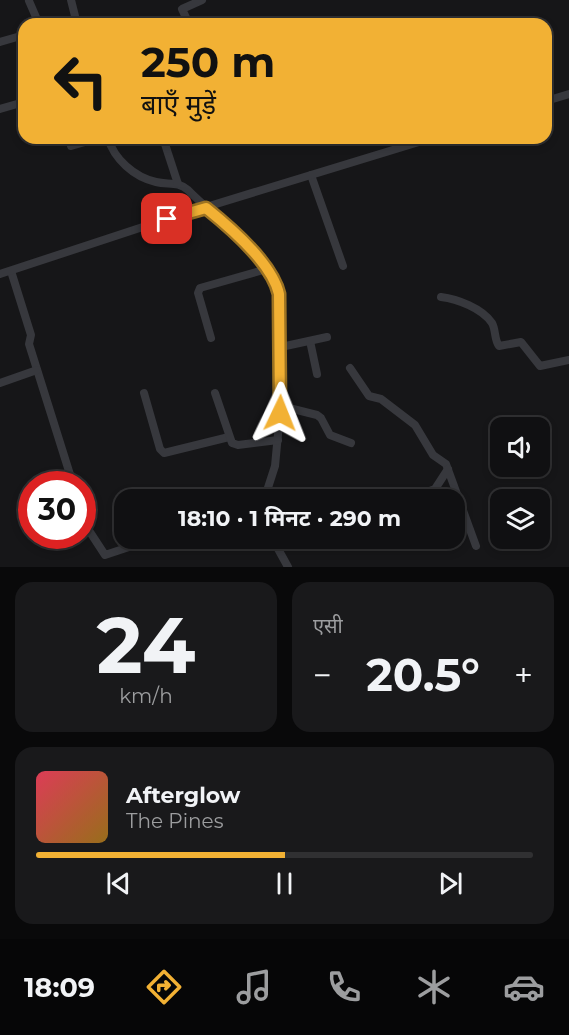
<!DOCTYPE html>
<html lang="hi">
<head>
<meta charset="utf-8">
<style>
	:root { --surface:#101012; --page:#19191b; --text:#f1f3f6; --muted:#9c9d9f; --line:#303032; --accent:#f2b134 }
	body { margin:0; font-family:Montserrat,"Noto Sans Devanagari",sans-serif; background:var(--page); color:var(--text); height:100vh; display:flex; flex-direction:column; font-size:22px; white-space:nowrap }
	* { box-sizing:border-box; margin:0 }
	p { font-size:20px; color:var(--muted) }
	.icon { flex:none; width:33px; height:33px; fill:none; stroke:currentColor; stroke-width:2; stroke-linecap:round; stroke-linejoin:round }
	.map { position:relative; height:567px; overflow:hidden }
	.panel { display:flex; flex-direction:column; gap:15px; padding:15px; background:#09090a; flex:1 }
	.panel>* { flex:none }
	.guide { position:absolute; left:18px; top:18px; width:534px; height:126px; border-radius:18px; box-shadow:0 3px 9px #0003,0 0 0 2px var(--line); background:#f2b134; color:#111; overflow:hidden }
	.controls { position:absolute; left:490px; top:417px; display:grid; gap:12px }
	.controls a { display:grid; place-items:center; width:60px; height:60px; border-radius:12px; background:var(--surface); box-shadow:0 3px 9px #0003,0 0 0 2px var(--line); font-size:30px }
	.speed { position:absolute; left:18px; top:471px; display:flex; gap:12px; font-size:30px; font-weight:700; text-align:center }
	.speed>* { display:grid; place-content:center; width:78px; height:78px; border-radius:50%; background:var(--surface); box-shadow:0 3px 9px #0003,0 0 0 2px var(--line); line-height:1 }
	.speed .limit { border:9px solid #d22; background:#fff; color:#111 }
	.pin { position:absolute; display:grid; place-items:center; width:51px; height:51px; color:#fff; margin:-26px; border-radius:12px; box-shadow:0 3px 9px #0006 }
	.me { position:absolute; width:66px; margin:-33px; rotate:2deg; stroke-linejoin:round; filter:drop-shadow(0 0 4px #0008) }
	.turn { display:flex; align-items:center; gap:21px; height:126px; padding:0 24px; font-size:27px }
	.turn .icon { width:78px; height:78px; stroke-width:2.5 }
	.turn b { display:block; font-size:42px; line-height:51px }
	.big { font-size:45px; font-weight:700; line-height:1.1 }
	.panel .card { flex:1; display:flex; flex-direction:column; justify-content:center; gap:9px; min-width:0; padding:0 21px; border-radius:18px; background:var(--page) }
	.panel .dial { align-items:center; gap:0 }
	.dial b { font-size:78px; line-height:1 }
	.song { display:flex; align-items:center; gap:18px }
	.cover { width:72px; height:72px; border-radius:9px; background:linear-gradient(135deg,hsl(350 70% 55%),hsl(40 70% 35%)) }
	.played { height:6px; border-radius:3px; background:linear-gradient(90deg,var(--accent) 50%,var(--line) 50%) }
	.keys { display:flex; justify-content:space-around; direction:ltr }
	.heat { display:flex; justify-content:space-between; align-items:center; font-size:33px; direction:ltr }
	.panel .tiles { flex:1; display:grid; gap:15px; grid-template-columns:1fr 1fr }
	.card:last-child { grid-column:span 2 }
	.trip { position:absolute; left:114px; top:489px; width:351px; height:60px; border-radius:18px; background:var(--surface); box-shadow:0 3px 9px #0003,0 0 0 2px var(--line); font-weight:700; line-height:60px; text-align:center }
	.dock { display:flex; height:96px; justify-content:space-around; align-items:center; background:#060607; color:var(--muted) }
	.dock .icon { width:42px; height:42px }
	.dock .selected { color:var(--accent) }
	.dock b { font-size:27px; color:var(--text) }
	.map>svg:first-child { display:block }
</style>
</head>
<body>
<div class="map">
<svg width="569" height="567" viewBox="0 0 569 567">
	<rect width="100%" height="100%" fill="#161618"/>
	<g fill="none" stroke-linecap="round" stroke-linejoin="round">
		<g stroke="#37383d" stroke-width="8">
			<path d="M71,0l6,24"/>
			<path d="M29,1l10,23"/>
			<path d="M189,24l-7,-15 20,-9"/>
			<path d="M0,42l24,-7"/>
			<path d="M546,101l23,-7"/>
			<path d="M0,109l24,-7"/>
			<path d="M108,138c6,21 26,39 48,44 12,3 22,-1 32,8 28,29 81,64 91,104l1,119 -5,53 -11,34"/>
			<path d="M163,138l15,46"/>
			<path d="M71,146l28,-8"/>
			<path d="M311,175l32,91"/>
			<path d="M11,271l20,64 -2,9 44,140"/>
			<path d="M0,274l167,-55 265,-81"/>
			<path d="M441,297c16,2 41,11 51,26 4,7 2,16 7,23l22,-4 19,24 29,-6"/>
			<path d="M211,338l-13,-45 2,-5 67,-19"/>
			<path d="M310,341l7,33"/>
			<path d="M281,347l46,-10"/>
			<path d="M350,368l19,28 12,3 34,26 18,30 13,9 30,82"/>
			<path d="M0,383l37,-13"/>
			<path d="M144,393l16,56 4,4 65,-16"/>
			<path d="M215,393l17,50 6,2 40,-5"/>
			<path d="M281,406l36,9 4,3 9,17 21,8"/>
			<path d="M406,500l29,-11 13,-20"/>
			<path d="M82,514l6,15 17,26 51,-17"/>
			<path d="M272,538l16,29"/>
			<path d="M275,543l14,-5"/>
		</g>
	</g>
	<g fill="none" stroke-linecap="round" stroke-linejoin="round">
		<defs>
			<path id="route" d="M167,219l39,-11c25,20 66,55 73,86l1,119"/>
		</defs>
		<use href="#route" stroke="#9d7322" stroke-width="15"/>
		<use href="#route" stroke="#f2b134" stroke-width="10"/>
	</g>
</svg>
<div class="controls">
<a><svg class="icon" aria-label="sound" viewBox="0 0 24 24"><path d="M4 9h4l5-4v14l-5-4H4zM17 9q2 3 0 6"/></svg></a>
<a><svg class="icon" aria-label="layers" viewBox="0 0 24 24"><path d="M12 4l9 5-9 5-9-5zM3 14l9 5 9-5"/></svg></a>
</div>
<div class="speed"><div class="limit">30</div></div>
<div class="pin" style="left:167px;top:219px;background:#d93025"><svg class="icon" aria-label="arrive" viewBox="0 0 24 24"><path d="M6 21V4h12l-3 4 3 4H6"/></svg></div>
<svg class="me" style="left:280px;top:413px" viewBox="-20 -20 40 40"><path d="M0-17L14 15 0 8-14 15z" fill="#f2b134" stroke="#fff" stroke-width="4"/></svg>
<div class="trip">18:10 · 1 मिनट · 290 m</div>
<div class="guide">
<div class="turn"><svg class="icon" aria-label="left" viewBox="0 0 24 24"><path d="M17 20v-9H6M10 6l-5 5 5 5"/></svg><div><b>250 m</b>बाएँ मुड़ें</div></div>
</div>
</div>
<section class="panel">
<div class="tiles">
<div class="card dial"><b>24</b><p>km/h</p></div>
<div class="card"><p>एसी</p>
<div class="heat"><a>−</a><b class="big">20.5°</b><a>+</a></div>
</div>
<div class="card">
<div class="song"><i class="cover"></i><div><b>Afterglow</b><p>The Pines</p></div></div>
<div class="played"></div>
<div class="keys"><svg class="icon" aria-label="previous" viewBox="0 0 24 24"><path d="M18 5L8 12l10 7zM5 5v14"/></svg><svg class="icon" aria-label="pause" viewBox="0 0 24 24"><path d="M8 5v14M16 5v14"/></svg><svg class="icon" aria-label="next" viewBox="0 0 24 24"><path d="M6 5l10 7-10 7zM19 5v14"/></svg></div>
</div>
</div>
</section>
<nav class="dock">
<b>18:09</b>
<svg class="icon selected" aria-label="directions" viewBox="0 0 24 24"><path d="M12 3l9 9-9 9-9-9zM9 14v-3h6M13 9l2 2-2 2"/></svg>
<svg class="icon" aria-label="music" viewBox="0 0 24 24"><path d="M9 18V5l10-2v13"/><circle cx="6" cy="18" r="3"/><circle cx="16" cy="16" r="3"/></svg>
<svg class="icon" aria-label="phone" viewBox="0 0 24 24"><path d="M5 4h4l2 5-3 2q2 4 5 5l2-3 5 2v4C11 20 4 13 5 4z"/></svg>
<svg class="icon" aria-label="climate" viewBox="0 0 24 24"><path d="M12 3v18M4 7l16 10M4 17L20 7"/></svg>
<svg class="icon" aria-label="car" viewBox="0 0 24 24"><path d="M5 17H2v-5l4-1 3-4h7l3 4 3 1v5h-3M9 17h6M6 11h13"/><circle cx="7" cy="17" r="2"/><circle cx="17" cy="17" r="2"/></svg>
</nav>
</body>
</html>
